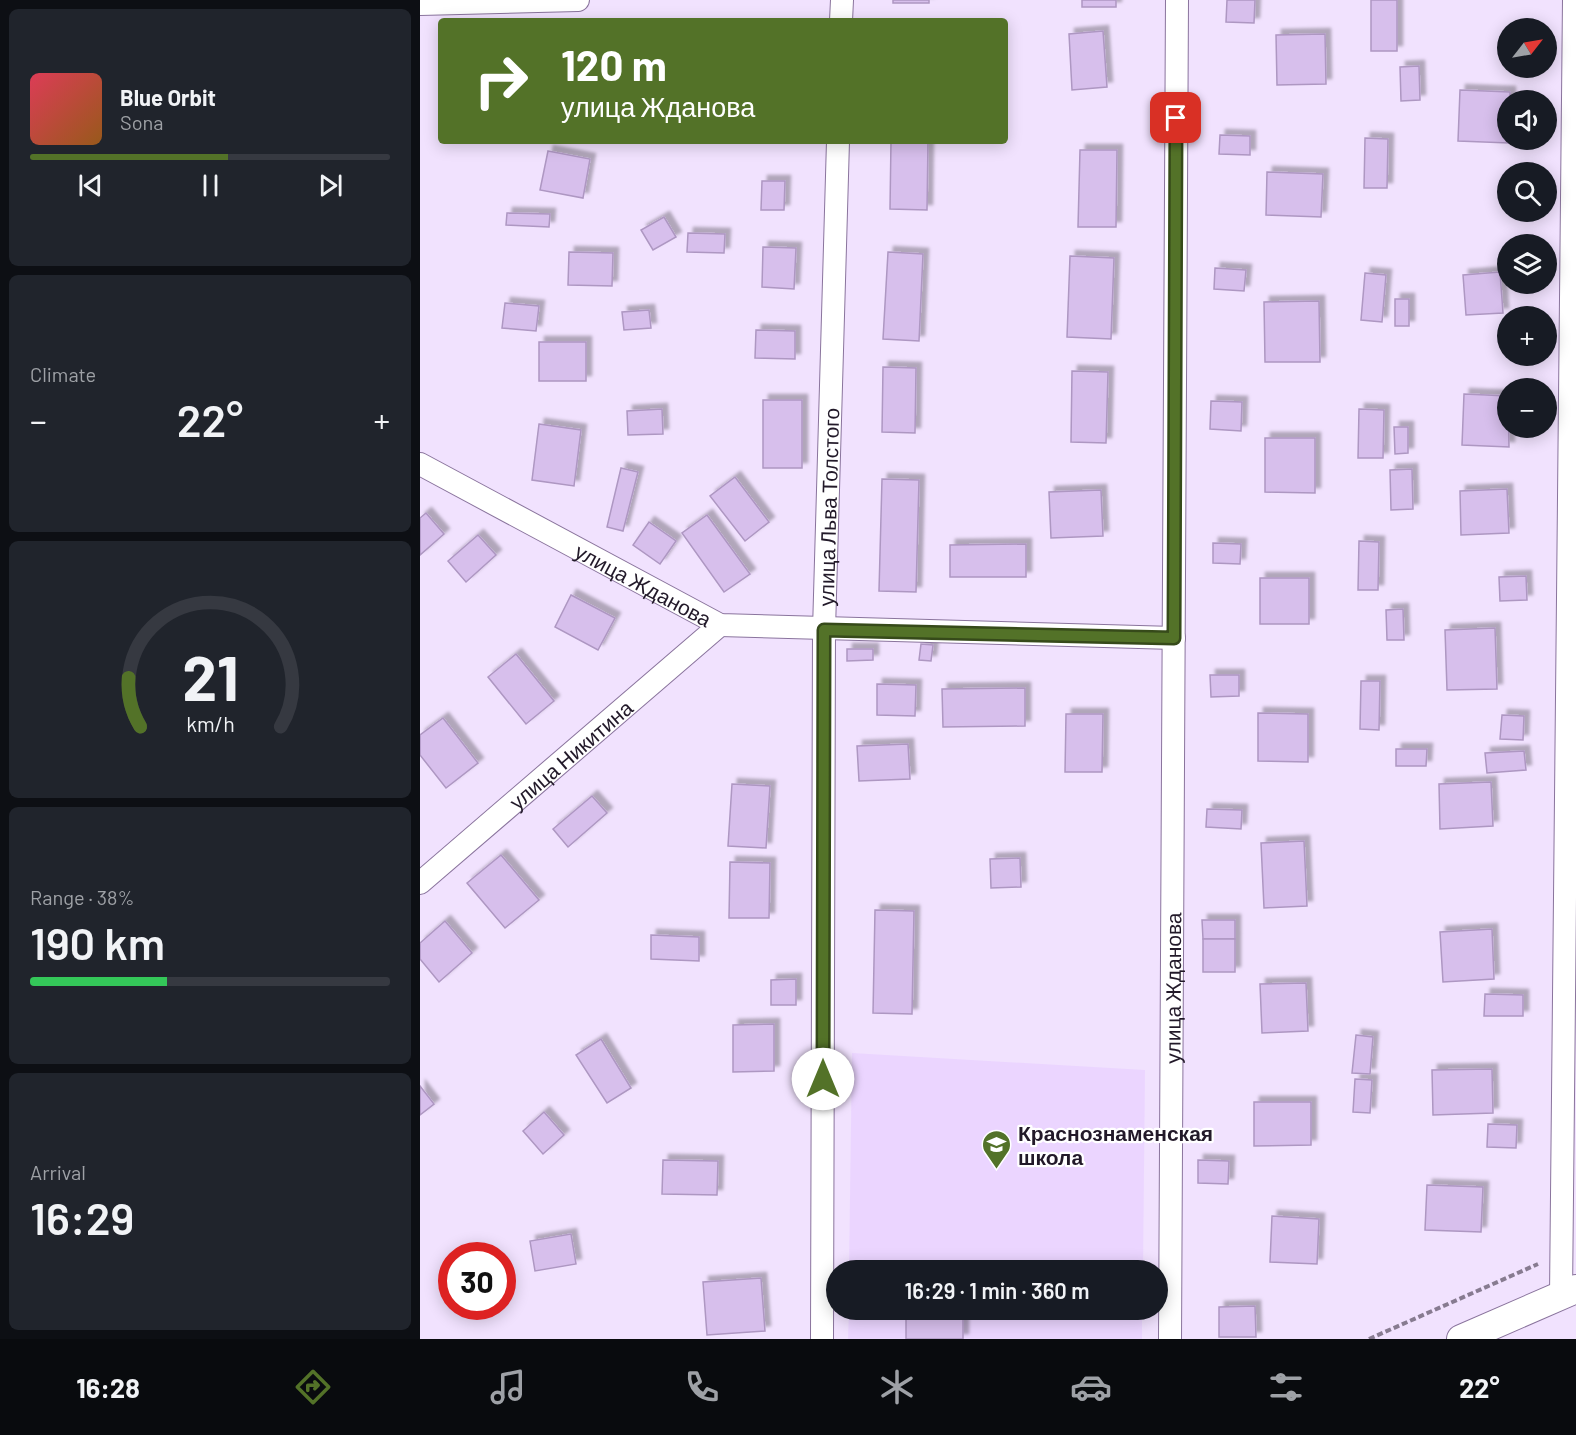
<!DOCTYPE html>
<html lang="en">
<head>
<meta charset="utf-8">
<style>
	:root { --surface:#171b24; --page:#20242c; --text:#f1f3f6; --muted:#9ea1a6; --line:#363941; --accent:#537228 }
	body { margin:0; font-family:Barlow,sans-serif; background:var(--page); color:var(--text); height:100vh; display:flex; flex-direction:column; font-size:22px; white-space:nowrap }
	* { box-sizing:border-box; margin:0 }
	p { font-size:20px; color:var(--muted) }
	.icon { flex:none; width:33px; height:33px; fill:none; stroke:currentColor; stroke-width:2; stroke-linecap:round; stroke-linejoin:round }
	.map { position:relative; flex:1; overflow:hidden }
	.side { display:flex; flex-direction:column; gap:9px; padding:9px; background:#0d0f14; width:420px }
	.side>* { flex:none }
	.guide { position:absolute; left:18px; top:18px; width:570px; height:126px; border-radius:6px; box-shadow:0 3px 15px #0003; background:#537228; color:#fff; overflow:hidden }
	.needle { width:39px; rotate:59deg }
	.fabs { position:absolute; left:1077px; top:18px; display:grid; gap:12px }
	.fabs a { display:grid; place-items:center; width:60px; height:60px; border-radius:50%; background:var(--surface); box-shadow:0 3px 15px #0003; font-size:30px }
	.speed { position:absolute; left:18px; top:1242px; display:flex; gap:12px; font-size:30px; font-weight:700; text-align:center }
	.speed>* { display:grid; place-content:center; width:78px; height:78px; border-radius:50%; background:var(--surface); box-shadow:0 3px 15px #0003; line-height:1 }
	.speed .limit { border:9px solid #d22; background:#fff; color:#111 }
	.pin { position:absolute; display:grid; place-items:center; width:51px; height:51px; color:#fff; margin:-26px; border-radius:12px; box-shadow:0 3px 9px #0006 }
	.me { position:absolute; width:66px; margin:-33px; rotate:0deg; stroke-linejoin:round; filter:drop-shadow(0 0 4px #0008) }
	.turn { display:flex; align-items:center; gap:21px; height:126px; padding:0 24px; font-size:27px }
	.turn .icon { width:78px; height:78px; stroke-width:2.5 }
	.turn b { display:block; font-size:42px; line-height:51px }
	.big { font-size:45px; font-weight:600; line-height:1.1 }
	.side .card { flex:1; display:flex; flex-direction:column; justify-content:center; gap:9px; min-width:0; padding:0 21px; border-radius:9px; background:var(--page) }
	.side .dial { align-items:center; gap:0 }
	.dial svg { height:156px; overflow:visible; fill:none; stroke:var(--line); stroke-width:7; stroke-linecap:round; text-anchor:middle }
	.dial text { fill:var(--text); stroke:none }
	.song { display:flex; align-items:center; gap:18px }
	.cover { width:72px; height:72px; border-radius:9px; background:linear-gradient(135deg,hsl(350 70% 55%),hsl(30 70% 35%)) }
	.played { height:6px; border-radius:3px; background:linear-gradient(90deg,var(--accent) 55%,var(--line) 55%) }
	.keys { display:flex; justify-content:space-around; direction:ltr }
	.heat { display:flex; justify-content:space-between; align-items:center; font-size:33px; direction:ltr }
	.charge { height:9px; border-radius:4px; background:linear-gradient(90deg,#34c759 38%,var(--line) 0) }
	.trip { position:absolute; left:406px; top:1260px; width:342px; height:60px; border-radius:30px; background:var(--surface); box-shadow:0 3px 15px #0003; font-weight:600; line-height:60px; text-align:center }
	.menu { display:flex; height:96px; justify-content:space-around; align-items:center; background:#090b0e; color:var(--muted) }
	.menu .icon { width:42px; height:42px }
	.menu .current { color:var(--accent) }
	.menu b { font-size:27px; color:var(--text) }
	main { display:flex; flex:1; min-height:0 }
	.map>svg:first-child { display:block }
</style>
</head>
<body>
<main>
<section class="side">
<div class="card">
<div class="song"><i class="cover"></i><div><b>Blue Orbit</b><p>Sona</p></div></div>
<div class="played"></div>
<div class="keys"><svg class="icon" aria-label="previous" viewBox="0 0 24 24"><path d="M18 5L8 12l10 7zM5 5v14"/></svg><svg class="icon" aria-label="pause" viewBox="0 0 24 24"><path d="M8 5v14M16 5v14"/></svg><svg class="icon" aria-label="next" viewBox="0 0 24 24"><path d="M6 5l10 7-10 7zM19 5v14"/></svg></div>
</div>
<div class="card"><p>Climate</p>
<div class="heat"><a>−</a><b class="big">22°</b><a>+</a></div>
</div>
<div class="card dial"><svg viewBox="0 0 100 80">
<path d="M14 69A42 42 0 1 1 86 69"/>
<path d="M14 69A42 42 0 0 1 8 44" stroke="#537228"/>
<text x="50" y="56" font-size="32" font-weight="700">21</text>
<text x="50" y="72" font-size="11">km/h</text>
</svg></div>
<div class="card"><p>Range · 38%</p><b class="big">190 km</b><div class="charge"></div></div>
<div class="card"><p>Arrival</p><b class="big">16:29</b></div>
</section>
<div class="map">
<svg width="1156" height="1339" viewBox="0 0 1156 1339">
	<defs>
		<filter id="shadow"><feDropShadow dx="5.5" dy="-5.5" stdDeviation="1.5" flood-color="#0004"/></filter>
	</defs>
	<rect width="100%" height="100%" fill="#f1e2fe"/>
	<g fill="#ebd5ff">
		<path d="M432,1053l293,17 -2,200h-294z"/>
		<path d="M429,1310h293v29h-294z"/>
	</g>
	<g fill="#d7bfec" stroke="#ae97c2" stroke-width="1.5" filter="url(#shadow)">
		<rect x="473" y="0" width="36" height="3"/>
		<rect x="662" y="0" width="34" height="7"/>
		<path d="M807,0h28l-1,23 -28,-1z"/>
		<rect x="951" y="0" width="26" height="51"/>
		<path d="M683,31l4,56 -35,3 -3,-56z"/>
		<path d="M905,34l1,50 -49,1 -1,-50z"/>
		<path d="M999,66l1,34 -19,1 -1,-34z"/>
		<path d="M1040,90l50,2v8h-2l1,43 -51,-2z"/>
		<path d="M800,135l30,1v19l-31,-1z"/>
		<path d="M945,138l23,1 -1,49h-23z"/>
		<path d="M471,141h37l-1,69 -37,-1z"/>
		<path d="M660,150h37l-1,77h-38z"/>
		<path d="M128,151l42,8 -7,39 -43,-8z"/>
		<path d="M847,172l56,2 -2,43 -55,-2z"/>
		<path d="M342,181h23l-1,29h-23z"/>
		<path d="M87,213l43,1 -1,13 -43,-2z"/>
		<path d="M244,217l12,20 -23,13 -12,-20z"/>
		<path d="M268,233l37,1 -1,19 -37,-1z"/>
		<path d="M343,247l33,1 -2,41 -32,-2z"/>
		<path d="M149,252l44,1 -1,33 -44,-1z"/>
		<path d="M468,252l35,2 -4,87 -36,-2z"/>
		<path d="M650,256l44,2 -3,81 -44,-2z"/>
		<path d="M795,268l31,2 -2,21 -30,-2z"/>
		<path d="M1080,272l3,41 -37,2 -3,-40z"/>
		<path d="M945,273l21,2 -4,47 -21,-2z"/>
		<rect x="975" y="299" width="14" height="27"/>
		<path d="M899,301l1,61h-55l-1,-60z"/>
		<path d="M85,303l34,3 -3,25 -34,-3z"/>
		<path d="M229,310l2,18 -27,2 -2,-18z"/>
		<path d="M336,330l39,1v28l-40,-1z"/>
		<rect x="119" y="342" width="47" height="39"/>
		<path d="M463,367l33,1 -1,65 -33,-1z"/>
		<path d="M652,371l36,1 -2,71 -35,-1z"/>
		<path d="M1044,394l44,2 1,51 -47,-2z"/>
		<rect x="343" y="400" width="39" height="68"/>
		<path d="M791,401l31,1 -1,29 -31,-2z"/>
		<path d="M242,409l1,25 -35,1 -1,-24z"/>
		<path d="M939,409l25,1 -1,48h-25z"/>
		<path d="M119,424l42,6 -7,56 -42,-6z"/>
		<path d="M974,427h14v26l-13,1z"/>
		<path d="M845,438h50v55l-50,-1z"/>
		<path d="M201,468l17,4 -15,59 -16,-4z"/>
		<path d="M992,469l1,40 -22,1 -1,-40z"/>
		<path d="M315,477l34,45 -24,19 -35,-45z"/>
		<path d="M462,479l37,1 -3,112 -37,-1z"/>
		<path d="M1087,489l2,44 -48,2 -1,-44z"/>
		<path d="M681,490l2,46 -52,2 -2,-46z"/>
		<path d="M6,513l18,21 -24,21v-37z"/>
		<path d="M287,515l43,59 -26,18 -42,-59z"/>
		<path d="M229,522l27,19 -16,23 -27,-19z"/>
		<path d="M58,535l18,20 -30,27 -18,-21z"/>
		<path d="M939,541l20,1 -1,48h-20z"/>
		<path d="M793,543l28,1 -1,20 -27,-1z"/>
		<path d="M606,544v33h-76v-32z"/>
		<path d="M1106,576l1,24 -27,1 -1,-24z"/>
		<rect x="840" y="578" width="49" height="46"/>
		<path d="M151,595l44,23 -17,32 -43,-23z"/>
		<path d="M983,609l1,31h-17l-1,-30z"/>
		<path d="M1075,628l2,61 -50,1 -2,-60z"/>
		<path d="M501,644l12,1 -2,16 -12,-1z"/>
		<path d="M427,649h26v11l-26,1z"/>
		<path d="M96,654l38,47 -28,23 -38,-47z"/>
		<path d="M790,675h29v21l-28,1z"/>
		<path d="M941,681h19l-1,49 -19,-1z"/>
		<path d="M457,684l39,1 -1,31 -38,-1z"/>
		<path d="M605,688v38l-82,1 -1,-38z"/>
		<path d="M838,713l50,1v48l-50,-1z"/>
		<path d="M646,714h37l-1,58h-37z"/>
		<path d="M1082,715l22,1 -1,24 -23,-1z"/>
		<path d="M23,718l35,45 -32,25 -26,-33v-20z"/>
		<path d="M488,744l2,35 -51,2 -2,-35z"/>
		<path d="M976,749h31l-1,17h-30z"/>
		<path d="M1104,751l2,19 -39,3 -2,-20z"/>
		<path d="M1071,782l2,44 -53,3 -1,-45z"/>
		<path d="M312,784l38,2 -4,62 -38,-2z"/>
		<path d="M172,796l15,17 -39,34 -15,-18z"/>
		<path d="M787,809l35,1 -1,19 -35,-2z"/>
		<path d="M884,841l3,65 -43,2 -3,-65z"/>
		<path d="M81,855l38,45 -34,28 -38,-45z"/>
		<path d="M600,858l1,29 -30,1 -1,-29z"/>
		<path d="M310,862l40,1 -1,55h-40z"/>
		<path d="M455,910l39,1 -2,103 -39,-1z"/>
		<path d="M782,920h33v19h-32z"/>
		<path d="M25,921l27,32 -33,29 -19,-23v-16z"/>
		<path d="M1072,929l2,50 -51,3 -3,-50z"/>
		<path d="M231,935l48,2v24l-48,-2z"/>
		<rect x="783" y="939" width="32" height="33"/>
		<path d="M376,979v26h-25v-25z"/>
		<path d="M886,983l2,48 -46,2 -2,-49z"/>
		<path d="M1065,994l38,1v21h-39z"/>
		<path d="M354,1024v47l-41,1v-47z"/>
		<path d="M936,1035l17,2 -3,37 -18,-1z"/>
		<path d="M181,1039l30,49 -24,15 -31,-48z"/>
		<path d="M1072,1069l1,44 -60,2 -1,-45z"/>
		<path d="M935,1079l17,1 -2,33 -17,-1z"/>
		<path d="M0,1086l14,18 -14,11z"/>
		<path d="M834,1102h57v43l-57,1z"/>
		<path d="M124,1112l20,23 -21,19 -20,-23z"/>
		<path d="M1068,1124l29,1 -1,23 -29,-1z"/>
		<path d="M243,1160l55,1 -1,34 -55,-1z"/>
		<path d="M778,1160l31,1 -1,23 -30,-1z"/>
		<path d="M1007,1185l56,2 -2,45 -56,-2z"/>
		<path d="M852,1216l47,3 -2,45 -47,-2z"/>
		<path d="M151,1234l5,30 -41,7 -5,-30z"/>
		<path d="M341,1278l4,53 -58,4 -4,-53z"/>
		<path d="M835,1306l1,31h-37v-30z"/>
		<rect x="486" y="1310" width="57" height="29"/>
	</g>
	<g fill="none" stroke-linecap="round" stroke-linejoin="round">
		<defs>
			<g id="minor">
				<path d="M0,4l158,-4"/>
				<path d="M421,21l1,-21"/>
				<path id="s1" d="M0,464l300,161 454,13"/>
				<path id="s2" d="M0,883l300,-258"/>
				<path d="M1141,1296l13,-1296"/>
				<path id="s3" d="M402,1339l2,-709 14,-489"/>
				<path id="s4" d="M750,1339l7,-1339"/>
			</g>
			<path id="tertiary" d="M1041,1339l115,-50"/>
		</defs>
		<use href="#minor" stroke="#8a749d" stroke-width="24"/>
		<use href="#tertiary" stroke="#8a749d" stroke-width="30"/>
		<path stroke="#877b90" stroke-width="4" stroke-dasharray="6 3" stroke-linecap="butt" d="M949,1339l169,-75"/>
		<use href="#minor" stroke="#fff" stroke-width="22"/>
		<use href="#tertiary" stroke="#fff" stroke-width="28"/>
	</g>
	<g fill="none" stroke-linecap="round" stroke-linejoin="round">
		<defs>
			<path id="route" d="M403,1079l1,-449 350,8 2,-520"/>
		</defs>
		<use href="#route" stroke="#364a1a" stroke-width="15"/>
		<use href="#route" stroke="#537228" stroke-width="10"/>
	</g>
	<defs>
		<symbol id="school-pin" viewBox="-11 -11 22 30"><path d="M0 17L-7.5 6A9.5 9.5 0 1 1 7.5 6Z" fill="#537228" stroke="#fff"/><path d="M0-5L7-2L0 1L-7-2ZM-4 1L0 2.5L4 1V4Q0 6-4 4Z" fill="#fff"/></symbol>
	</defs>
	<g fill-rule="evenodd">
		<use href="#school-pin" x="560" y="1128" width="33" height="45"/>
	</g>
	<g text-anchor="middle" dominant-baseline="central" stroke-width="4.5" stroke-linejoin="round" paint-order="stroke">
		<g font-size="21" fill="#221929" stroke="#fff">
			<text stroke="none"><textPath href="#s3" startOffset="832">улица Льва Толстого</textPath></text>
			<text stroke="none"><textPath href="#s1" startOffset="254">улица Жданова</textPath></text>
			<text stroke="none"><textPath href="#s2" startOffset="198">улица Никитина</textPath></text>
			<text stroke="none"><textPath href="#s4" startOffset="351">улица Жданова</textPath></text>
		</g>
		<g font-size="21" font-weight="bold" fill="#221929" stroke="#fff" text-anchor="start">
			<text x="598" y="1132">Краснознаменская<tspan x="598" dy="24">школа</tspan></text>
		</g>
	</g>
</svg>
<div class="fabs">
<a><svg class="needle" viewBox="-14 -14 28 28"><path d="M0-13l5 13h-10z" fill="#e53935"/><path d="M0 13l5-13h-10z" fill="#9ea1a6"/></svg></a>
<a><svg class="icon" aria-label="sound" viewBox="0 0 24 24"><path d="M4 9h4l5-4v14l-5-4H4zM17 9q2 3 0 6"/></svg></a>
<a><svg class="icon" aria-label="search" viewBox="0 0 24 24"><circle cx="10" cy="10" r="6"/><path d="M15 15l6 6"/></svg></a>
<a><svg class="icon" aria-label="layers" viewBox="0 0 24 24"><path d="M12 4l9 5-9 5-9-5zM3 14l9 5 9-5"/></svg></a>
<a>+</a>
<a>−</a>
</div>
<div class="speed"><div class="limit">30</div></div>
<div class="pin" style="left:756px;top:118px;background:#d93025"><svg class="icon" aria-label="arrive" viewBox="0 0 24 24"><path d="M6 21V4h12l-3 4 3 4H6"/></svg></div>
<svg class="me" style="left:403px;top:1079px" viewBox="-20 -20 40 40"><circle r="19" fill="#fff"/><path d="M0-13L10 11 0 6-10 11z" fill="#537228"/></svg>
<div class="trip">16:29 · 1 min · 360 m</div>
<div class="guide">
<div class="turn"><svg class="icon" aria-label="right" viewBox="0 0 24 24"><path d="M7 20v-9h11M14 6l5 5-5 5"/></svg><div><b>120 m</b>улица Жданова</div></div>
</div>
</div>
</main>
<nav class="menu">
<b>16:28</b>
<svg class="icon current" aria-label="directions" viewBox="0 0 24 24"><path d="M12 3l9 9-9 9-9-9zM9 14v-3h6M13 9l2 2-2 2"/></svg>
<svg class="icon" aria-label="music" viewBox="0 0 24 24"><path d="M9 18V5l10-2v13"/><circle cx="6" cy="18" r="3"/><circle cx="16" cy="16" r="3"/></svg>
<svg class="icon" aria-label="phone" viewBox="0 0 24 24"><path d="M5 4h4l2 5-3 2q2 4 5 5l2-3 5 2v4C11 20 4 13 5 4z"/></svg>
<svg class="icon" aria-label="climate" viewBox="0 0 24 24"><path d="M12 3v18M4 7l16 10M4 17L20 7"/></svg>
<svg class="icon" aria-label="car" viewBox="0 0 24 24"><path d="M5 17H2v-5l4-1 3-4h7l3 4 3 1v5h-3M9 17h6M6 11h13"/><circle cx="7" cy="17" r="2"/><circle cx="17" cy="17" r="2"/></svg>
<svg class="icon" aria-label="filters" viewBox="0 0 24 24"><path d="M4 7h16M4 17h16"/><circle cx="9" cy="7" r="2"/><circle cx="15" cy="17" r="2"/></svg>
<b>22°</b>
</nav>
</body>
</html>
